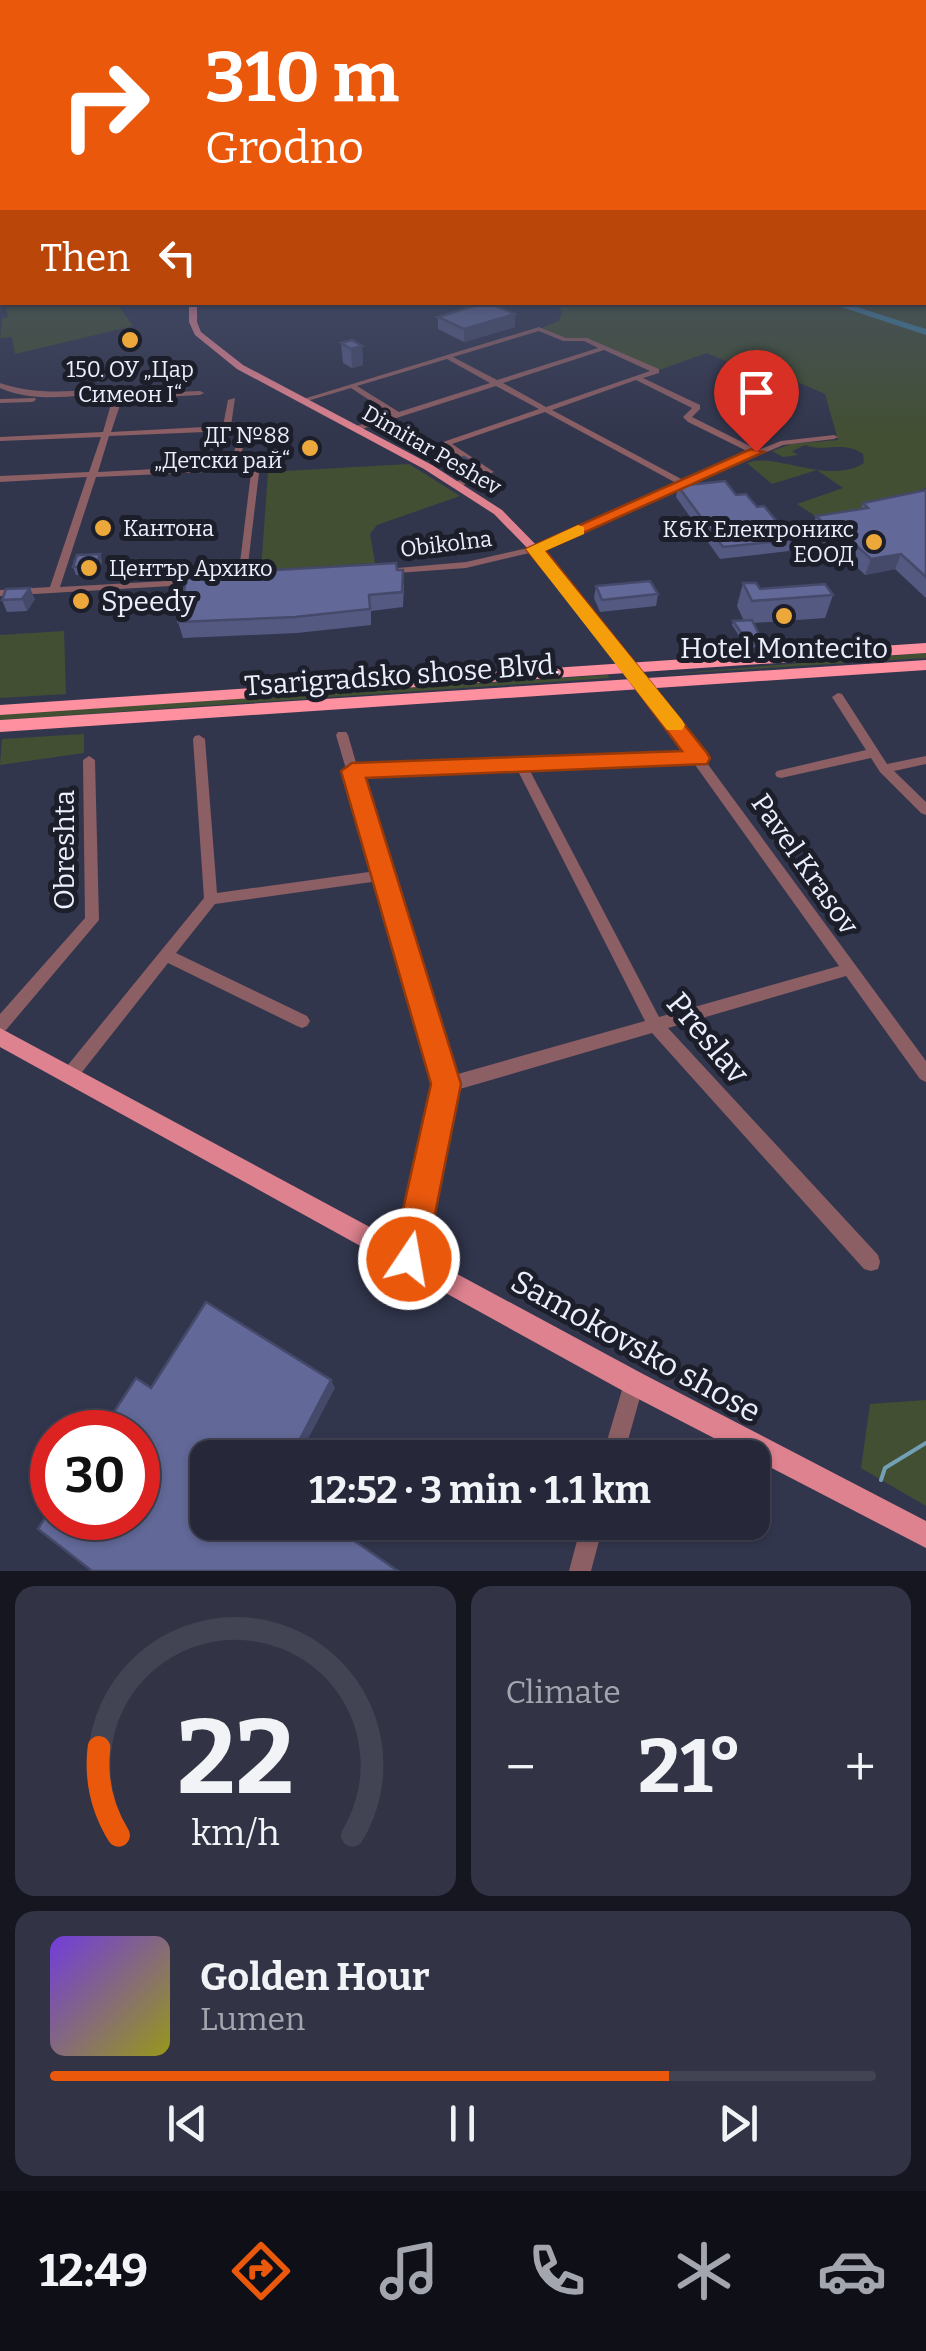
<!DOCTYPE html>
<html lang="en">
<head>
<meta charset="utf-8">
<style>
	:root { --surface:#26283a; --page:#323445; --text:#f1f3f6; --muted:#a4a6af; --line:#424454; --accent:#ea580c }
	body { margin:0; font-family:Bitter,serif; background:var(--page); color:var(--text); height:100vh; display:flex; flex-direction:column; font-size:38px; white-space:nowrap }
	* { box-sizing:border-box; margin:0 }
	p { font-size:32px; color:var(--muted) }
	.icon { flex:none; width:55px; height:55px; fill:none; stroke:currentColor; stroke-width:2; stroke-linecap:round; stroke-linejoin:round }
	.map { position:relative; height:1571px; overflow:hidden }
	.drawer { display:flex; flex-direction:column; gap:15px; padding:15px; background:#151620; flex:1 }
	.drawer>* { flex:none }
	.top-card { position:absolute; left:0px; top:0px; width:928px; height:305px; box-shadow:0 2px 8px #0004,0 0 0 2px var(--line); background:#ea580c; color:#fff; overflow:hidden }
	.speed { position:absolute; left:30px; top:1410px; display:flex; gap:20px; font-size:50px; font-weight:700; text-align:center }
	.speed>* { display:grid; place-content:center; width:130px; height:130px; border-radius:50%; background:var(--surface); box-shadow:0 2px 8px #0004,0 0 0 2px var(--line); line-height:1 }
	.speed .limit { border:15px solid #d22; background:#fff; color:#111 }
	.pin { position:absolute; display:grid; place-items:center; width:85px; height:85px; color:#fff; margin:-102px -42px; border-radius:50% 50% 50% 0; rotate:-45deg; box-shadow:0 0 10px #0007 }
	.pin .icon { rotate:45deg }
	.me { position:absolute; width:110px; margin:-55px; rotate:12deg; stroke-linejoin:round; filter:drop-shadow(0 0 8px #0008) }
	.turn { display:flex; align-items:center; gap:35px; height:210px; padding:0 40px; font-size:45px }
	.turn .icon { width:130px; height:130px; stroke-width:2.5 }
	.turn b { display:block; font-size:70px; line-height:85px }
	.then { display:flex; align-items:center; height:95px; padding:0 40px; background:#0003; gap:20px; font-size:38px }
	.big { font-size:75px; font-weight:700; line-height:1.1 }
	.drawer .widget { flex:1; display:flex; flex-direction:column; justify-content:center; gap:15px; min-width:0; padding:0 35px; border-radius:20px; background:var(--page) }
	.drawer .dial { align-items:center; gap:0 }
	.dial svg { height:260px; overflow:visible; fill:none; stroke:var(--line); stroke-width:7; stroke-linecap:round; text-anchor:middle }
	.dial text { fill:var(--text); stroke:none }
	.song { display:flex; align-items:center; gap:30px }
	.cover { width:120px; height:120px; border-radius:15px; background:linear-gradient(135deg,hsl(260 70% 55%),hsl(60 70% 35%)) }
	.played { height:10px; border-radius:5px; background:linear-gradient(90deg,var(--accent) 75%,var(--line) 75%) }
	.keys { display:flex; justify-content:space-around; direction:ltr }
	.heat { display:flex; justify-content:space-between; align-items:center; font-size:55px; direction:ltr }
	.drawer .tiles { flex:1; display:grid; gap:15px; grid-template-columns:1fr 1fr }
	.widget:last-child { grid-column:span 2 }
	.trip { position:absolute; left:190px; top:1440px; width:580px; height:100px; border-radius:20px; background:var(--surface); box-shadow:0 2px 8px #0004,0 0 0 2px var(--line); font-weight:700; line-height:100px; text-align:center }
	.menu { display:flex; height:160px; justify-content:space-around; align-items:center; background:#0f1017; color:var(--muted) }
	.menu .icon { width:70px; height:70px }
	.menu .current { color:var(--accent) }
	.menu b { font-size:45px; color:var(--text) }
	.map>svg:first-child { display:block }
</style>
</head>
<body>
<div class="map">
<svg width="926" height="1571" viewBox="0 0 926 1571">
	<rect width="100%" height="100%" fill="#32364d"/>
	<g fill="#424f33">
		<path d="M926,290v198l-103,33 -26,-17 46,-16 -26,-18 -45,14 -25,-21c26,-12 82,23 117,0l-1,-9c-20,-14 -38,-1 -58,-9l-13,6 6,4 -15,2 -11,-6 19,-7 47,-4 -13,-46 -74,-32 -14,4 -30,-13 -51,18 -71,-32 -17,1 -29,-11 20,-8 3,-9 -3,-4 23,-5 343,-1z"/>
		<path d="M5,302l113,3 15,21 -118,28 -3,-17 -12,1 2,-19 6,-2z"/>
		<path d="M409,464l51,32 -83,29 -7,9 5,29 -114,7 7,-98z"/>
		<path d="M64,631l2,63 -66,4v-63z"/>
		<path d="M926,653v5l-271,17z"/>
		<path d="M608,675l1,3 -609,42v-6z"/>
		<path d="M84,734v19l-84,12 2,-26z"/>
		<path d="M926,1400v106l-65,-38 9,-64z"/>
	</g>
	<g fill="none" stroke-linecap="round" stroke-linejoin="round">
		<path stroke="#73a0b4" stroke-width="4" d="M881,1480l4,-12 41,-25"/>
		<path fill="#3f7e95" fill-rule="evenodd" d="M826,302h15l85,27v6z"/>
		<g fill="#8c5f64" fill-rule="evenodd">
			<rect x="925" y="285" width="1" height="4"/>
			<path d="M539,327l27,11h21l72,31v4l-16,5 57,27v4l-8,8 66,33 23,-9 53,-6 4,2 -4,2 -51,6 -245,106 -72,17 -83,6 -2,-2 5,-3 80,-7 66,-15 146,-63 -133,-72 -93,32 42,28 -33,14h-6v-4l28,-10 -40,-26v-4l96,-33 -43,-23 -140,45 -4,-2 1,-2 39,-12 -41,-27 -47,14 -4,-2zM539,331l24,10h21l14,7 -101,32 -44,-23zM604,350l46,21 -104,36 -43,-24zM447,359l43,24 -91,29 -42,-26zM636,380l56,28 -9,9 5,5 63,31 -66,28 -133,-71z"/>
			<path d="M0,383c40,14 79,7 121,5l4,2 -2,4 77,-3 4,2 -4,2 -78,4 -11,33 112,-6 5,-26 7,-2 -4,28h11l4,2 -6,37h14l5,8 -13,108h-6l-2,-2 13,-106 -2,-3 -153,7 -36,110 142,-8 5,3 -2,2 -205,12v-6l50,-3 37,-110 -87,5v-6l89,-4 12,-35 -101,4v-4l103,-5 10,-35 3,-5c-38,3 -79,12 -116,-4zM229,431h9l-6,34 -134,7 11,-36z"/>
			<path d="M35,398l1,2 -4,2 -32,1v-4z"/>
			<path d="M643,680l4,1 53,73 3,1 1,4 222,302v21l-6,-3 -74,-103 -178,52 210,227 2,7 -2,7 -7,2 -7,-2 -212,-236 -199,58 -35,168 -2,7 -7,2 -7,-2 -2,-7 38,-174 -59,-204 -164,23 -39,49 131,63 3,5 -3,5 -5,2 -5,-2 -129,-63 -93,118 -6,3 -6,-3 -2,-5 2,-5 141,-173 -11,-159 2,-3 4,-1 6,4 12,154 159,-22 -40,-136 2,-3h8l2,3 9,31 330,-12 -50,-70zM693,762l146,204 -180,51 -130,-248zM517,769l128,252 -194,55 -91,-301z"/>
			<path d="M838,693l4,1 45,70 39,-8v8l-32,7 32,31v13l-5,-2 -41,-41 -9,-14 -90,20 -4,-1 -2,-3 2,-3 89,-21 -34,-53z"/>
			<path d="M89,756l6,4 4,160 -93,110 -6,2v-18l85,-96 -2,-158z"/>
			<path d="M634,1373l7,3 3,7 -21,75h-21l22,-75 3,-7z"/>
			<path d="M582,1522h22l-13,49h-22z"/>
		</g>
		<g fill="#de828f" fill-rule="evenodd">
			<rect x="0" y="294" width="2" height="4"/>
			<path d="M189,302h8v20l4,10 42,33 189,100 70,45 42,43 104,128 2,3 -2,3h-10l-102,-130 -42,-43 -70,-45 -187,-100 -42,-34 -6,-13z"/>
			<path d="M0,1028l643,346 283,147v27l-301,-156 -625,-345z"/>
		</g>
		<g fill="#fe90a0" fill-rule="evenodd">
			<path d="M926,643v10l-926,62v-10z"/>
			<path d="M926,660v10l-926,62v-12z"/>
		</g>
	</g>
	<g fill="#545982">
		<path d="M438,317l77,10 -51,15 -26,-13z"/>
		<path d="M341,343l21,3 1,19 -11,3 -9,-5z"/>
		<path d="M453,461l22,3v7l-11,4 -11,-7z"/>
		<path d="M678,486l58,9 21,12 35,33 -3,11 -69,8 -44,-62z"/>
		<path d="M926,490v108l-31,-29 -30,6 -22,-22 -8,1 -23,-23 4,-15 45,-7 2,-6z"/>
		<path d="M100,554l2,7 -3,12 -23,2 -3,-8z"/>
		<path d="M397,570l7,15 -1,22 -32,4v14l-74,8 -114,5 -5,-16z"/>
		<path d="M743,583l17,6 73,6 -8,23 -72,5 10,20 -1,4 -15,1 -15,-23 1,-4h11l-7,-15z"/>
		<path d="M596,586l62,8 -2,12 -56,6 -6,-14z"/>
		<path d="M35,599l-8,12 -20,1 -5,-12z"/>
	</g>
	<g fill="#45496a">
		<path d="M515,314v13l-51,15v-13z"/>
		<path d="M362,346l1,19 -11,3 -1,-19z"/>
		<path d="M475,464v7l-11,4v-7z"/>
		<path d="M848,538l-5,15 -8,1 5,-15z"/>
		<path d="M100,554l2,7 -3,12 -3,-7z"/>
		<path d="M901,554l-6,15 -30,6 6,-16z"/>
		<path d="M30,588l5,11 -8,12 -5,-12z"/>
		<path d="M331,1380l4,8 -37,70h-8z"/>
	</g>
	<g fill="#626897" stroke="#45496a" stroke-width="2.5">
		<path d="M487,302l28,12 -51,15 -26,-12z"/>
		<path d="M352,340l10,6 -11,3 -10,-6z"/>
		<path d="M464,457l11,7 -11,4 -11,-7z"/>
		<path d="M725,481l11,14 10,-1 11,13 7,-1 28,34 -69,7 -45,-61z"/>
		<path d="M926,490v87l-25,-23 -30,5 -23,-21 -8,1 -24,-23 52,-8 -5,-5z"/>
		<path d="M100,554l-4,12 -23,1 4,-12z"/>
		<path d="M396,563l1,7h6l-1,22 -33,3 1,14 -75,8 -117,5 9,-47z"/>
		<path d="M650,581l8,13 -56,6 -6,-14z"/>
		<path d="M743,583h13l4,6 65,-5 8,11 -81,6z"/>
		<path d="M30,588l-8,11 -20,1 4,-11z"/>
		<path d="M752,620l11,23 -14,1 -16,-23z"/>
		<path d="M206,1302l125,78 -41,78h-82v64h119l71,49h-306l-54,-42 14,-23v12h86v-86h-37l35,-54 15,10z"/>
	</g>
	<linearGradient id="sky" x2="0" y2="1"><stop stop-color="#1c1e2a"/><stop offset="0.49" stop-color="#49526d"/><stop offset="1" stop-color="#49526d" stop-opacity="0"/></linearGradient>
	<rect width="926" height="434" fill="url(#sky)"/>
	<path fill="#ea580c" stroke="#983908" stroke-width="2.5" d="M751,449l13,3 -219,98 162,203 3,5 -3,6 -341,14 95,306 -35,175 -5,12 -12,5 -12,-5 -5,-12 39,-175 -90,-313 11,-8 330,-12 -97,-131 -59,-71z"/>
	<path fill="#f59e0b" d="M578,525l6,2v7l-39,17 137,169 3,5 -3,5h-15l-141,-181z"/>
	<g fill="#eda83b" stroke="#1c1e29" stroke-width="4">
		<circle cx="130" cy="340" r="10"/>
		<circle cx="310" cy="448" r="10"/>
		<circle cx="103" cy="528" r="10"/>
		<circle cx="874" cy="542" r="10"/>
		<circle cx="89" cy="568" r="10"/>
		<circle cx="81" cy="601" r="10"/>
		<circle cx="784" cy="616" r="10"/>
	</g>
	<g text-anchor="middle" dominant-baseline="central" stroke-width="10" stroke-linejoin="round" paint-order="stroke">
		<g font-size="22" fill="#ebeefd" stroke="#1c1e29" text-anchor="end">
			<text x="130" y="369" text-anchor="middle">150. ОУ „Цар<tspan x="130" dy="25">Симеон I“</tspan></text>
			<text x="290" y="435">ДГ №88<tspan x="290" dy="25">„Детски рай“</tspan></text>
			<text x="123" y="528" text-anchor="start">Кантона</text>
			<text x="854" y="529">K&amp;K Електроникс<tspan x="854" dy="25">ЕООД</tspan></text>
			<text x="109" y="568" text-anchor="start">Център Архико</text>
		</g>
		<g font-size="22" fill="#ebeefd" stroke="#1c1e29">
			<text transform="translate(432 450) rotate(30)">Dimitar Peshev</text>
			<text transform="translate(446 544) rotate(-7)">Obikolna</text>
		</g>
		<g font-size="28" fill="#ebeefd" stroke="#1c1e29" text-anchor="start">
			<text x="101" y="601">Speedy</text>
			<text x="784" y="648" text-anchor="middle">Hotel Montecito</text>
		</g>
		<g font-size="28" fill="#ebeefd" stroke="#1c1e29">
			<text transform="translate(402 675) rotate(-4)">Tsarigradsko shose Blvd.</text>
			<text transform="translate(64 850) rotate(-90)">Obreshta</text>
			<text transform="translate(805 864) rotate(55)">Pavel Krasov</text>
		</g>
		<g font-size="32" fill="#ebeefd" stroke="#1c1e29">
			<text transform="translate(708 1038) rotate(50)">Preslav</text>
			<text transform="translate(636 1346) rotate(29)">Samokovsko shose</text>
		</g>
	</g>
</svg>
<div class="speed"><div class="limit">30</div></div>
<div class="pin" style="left:756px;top:452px;background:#d93025"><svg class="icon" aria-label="arrive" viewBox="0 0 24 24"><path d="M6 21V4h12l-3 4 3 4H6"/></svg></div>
<svg class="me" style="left:409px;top:1259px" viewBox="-20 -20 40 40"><circle r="17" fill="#ea580c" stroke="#fff" stroke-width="3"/><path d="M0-11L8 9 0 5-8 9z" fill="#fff"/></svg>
<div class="trip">12:52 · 3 min · 1.1 km</div>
<div class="top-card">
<div class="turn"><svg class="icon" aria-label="right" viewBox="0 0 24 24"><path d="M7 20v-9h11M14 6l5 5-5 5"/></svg><div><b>310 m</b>Grodno</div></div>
<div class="then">Then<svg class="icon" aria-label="left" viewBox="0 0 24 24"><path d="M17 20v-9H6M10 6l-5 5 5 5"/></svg></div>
</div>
</div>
<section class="drawer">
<div class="tiles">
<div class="widget dial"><svg viewBox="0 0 100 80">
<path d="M14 69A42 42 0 1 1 86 69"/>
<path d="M14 69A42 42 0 0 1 8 42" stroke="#ea580c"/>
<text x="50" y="56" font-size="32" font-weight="700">22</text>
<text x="50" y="72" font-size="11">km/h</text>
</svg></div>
<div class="widget"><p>Climate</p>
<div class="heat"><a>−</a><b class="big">21°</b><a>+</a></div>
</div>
<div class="widget">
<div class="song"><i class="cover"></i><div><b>Golden Hour</b><p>Lumen</p></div></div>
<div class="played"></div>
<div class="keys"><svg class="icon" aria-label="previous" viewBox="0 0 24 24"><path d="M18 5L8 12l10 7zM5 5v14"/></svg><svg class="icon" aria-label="pause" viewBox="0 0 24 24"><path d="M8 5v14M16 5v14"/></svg><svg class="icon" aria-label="next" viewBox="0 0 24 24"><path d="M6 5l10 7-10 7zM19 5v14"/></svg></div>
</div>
</div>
</section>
<nav class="menu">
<b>12:49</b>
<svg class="icon current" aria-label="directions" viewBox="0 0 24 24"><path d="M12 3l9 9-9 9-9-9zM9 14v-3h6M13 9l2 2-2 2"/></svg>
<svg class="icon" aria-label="music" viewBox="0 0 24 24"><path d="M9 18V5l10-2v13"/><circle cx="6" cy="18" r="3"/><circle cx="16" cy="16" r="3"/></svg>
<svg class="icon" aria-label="phone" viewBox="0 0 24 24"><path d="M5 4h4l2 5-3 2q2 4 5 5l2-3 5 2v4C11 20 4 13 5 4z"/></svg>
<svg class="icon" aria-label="climate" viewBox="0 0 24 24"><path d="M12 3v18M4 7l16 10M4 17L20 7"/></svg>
<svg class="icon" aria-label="car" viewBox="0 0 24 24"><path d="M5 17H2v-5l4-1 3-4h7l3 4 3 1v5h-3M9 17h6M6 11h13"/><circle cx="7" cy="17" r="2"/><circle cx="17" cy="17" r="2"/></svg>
</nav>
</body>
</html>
